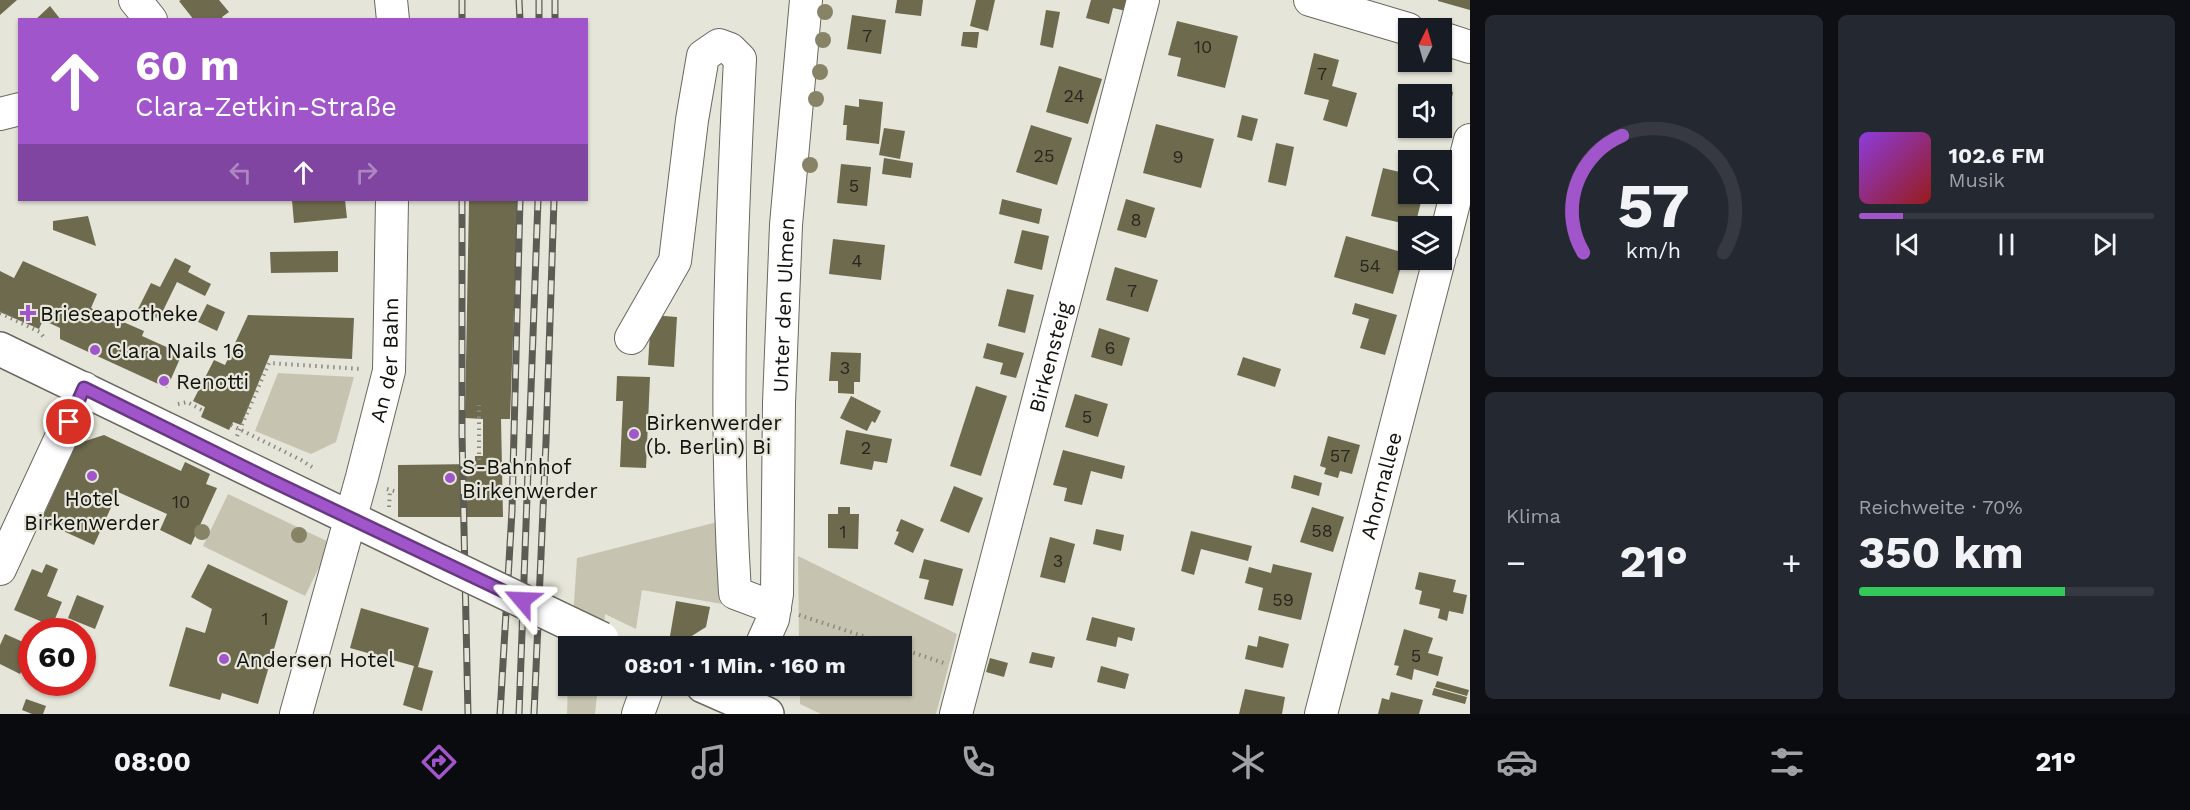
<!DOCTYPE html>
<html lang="de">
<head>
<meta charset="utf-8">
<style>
	:root { --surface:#171b24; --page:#242831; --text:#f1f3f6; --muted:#9ea1a6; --line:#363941; --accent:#a056ca }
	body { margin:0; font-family:"Work Sans",sans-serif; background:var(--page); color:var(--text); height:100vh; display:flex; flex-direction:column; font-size:22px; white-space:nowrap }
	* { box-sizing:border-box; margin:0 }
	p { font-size:20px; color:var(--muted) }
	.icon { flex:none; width:33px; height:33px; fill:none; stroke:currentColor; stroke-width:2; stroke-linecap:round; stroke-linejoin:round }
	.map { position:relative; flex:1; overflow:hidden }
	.side { display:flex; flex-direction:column; gap:15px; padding:15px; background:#0d0f14; width:720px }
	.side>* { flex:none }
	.top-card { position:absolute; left:18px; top:18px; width:570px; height:183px; border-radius:0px; box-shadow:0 2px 4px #0004; background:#a056ca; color:#fff; overflow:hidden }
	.needle { width:39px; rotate:5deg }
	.buttons { position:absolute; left:1398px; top:18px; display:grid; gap:12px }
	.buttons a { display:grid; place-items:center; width:54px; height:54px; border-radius:0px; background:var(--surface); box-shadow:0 2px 4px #0004; font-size:30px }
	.speed { position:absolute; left:18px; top:618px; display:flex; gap:12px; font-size:30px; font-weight:700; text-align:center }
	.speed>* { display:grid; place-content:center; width:78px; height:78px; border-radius:50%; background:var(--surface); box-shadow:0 2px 4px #0004; line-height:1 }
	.speed .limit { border:9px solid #d22; background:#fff; color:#111 }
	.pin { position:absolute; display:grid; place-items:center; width:51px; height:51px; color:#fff; margin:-26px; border:3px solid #fff; border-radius:50%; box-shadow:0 2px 6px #0007 }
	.me { position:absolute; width:66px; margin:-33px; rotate:296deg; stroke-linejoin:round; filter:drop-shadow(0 0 4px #0008) }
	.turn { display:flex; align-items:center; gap:21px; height:126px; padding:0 18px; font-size:27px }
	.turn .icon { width:78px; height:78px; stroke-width:2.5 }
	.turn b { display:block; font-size:42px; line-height:51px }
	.lanes { display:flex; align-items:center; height:57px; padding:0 18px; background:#0003; justify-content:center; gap:30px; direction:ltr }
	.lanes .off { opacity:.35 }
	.big { font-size:45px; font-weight:700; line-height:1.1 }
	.side .card { flex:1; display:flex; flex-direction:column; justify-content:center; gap:9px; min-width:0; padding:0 21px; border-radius:9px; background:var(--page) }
	.side .dial { align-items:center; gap:0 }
	.dial svg { height:156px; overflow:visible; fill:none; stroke:var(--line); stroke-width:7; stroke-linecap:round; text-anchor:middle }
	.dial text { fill:var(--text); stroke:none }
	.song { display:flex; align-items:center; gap:18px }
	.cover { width:72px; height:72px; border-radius:9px; background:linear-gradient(135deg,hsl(270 70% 55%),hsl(0 70% 35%)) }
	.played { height:6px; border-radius:3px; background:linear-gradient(90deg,var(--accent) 15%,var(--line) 15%) }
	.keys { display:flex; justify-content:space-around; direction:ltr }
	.heat { display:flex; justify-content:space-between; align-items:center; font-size:33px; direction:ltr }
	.charge { height:9px; border-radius:4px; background:linear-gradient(90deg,#34c759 70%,var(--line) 0) }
	.side .tiles { flex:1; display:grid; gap:15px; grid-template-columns:repeat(2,1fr) }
	.trip { position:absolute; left:558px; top:636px; width:354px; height:60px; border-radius:0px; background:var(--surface); box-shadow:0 2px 4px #0004; font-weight:700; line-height:60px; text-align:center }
	.menu { display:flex; height:96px; justify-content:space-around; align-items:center; background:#090b0e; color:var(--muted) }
	.menu .icon { width:42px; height:42px }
	.menu .on { color:var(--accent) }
	.menu b { font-size:27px; color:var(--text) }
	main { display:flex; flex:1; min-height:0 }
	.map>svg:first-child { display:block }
</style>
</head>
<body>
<main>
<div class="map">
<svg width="1470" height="714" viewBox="0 0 1470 714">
	<rect width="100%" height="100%" fill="#e6e5d9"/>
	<g fill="#c6c4b0">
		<path d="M278,373l76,4 -18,65 -25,12 -56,-23z"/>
		<path d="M228,494l103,49 -26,53 -102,-50z"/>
		<path d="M721,521l1,83 -80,-14 -6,39 -31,-15 -3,32h-31l6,-88z"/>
		<path d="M798,556l159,78 -21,80h-115l-21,-10v-18h102v-40h-103z"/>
		<path d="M568,681v5h30l-3,28h-28z"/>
	</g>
	<g fill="#6d6a4e">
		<path d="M0,0h17l-17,15z"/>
		<path d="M181,0h38l10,12 -7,5 2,3h-30l-15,-19z"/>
		<path d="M897,0h26l-2,16 -26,-3z"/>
		<path d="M976,0h19l-7,31 -18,-5z"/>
		<path d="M1091,0h37l-2,11 -13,-3 -4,16 -23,-6z"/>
		<path d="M1438,0h32v10l-32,-9z"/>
		<path d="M50,6l11,14h-26z"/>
		<path d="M1046,10l14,2 -7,36 -13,-3z"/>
		<path d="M852,15l34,5 -5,34 -34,-5z"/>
		<path d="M1177,21l61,15 -13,52 -48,-12 4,-18 -13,-3z"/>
		<path d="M963,32h16l-2,16 -16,-2z"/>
		<path d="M1314,53l25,7 -7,26 25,7 -10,34 -24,-7 6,-20 -25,-6z"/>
		<path d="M1059,66l43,13 -14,45 -42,-12z"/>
		<path d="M1423,86l30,6 -9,46 -31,-6 1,-4h28v-34h-21z"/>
		<path d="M859,99l24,3 -4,42 -33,-4 1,-15h-4l2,-20 14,2z"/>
		<path d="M1242,115l16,4 -6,22 -15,-4z"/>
		<path d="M1156,124l58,15 -13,49 -58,-15z"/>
		<path d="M1031,125l41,13 -15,47 -41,-13z"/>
		<path d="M884,128l21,3 -5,28 -21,-4z"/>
		<path d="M1276,143l18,4 -8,39 -18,-4z"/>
		<path d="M884,158l29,5 -2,15 -29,-4z"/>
		<path d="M841,164l30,3 -4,39 -30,-3z"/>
		<path d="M1383,168l25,6v20h15l-8,32 -44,-10z"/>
		<path d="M1002,199l40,10 -3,15 -40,-10z"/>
		<path d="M1126,199l29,9 -9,30 -29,-8z"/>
		<path d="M292,200h53l2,18 -53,5z"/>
		<path d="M469,200h49l-8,219h-9l2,98h-105v-52l77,-1v-8h8v-37l-18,-1z"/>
		<path d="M88,216l8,30 -43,-16v-9z"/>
		<path d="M1022,230l27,6 -7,34 -28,-7z"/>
		<path d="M1346,236l59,17 -12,41 -59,-17z"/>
		<path d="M833,239l52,6 -4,35 -52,-6z"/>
		<path d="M338,251v21l-67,1 -1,-21z"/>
		<path d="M175,258l16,8 -3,6 23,12 -6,12 -28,-14 -18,37 -21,-10 13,-26 9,4z"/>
		<path d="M23,261l74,33 -6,14 53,23 -2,5 40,18 -15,34 -107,-49v-11l-17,-8 -4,9 -39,-17v-41l14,7z"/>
		<path d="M1115,267l43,13 -10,32 -42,-12z"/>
		<path d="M1007,289l27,6 -9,38 -27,-7z"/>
		<path d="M1355,303l42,12 -12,40 -25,-7 9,-29 -17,-5z"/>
		<path d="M207,304l18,8 -8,19 -19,-9z"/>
		<path d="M248,315l106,3 -2,41 -82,-4 -29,70 -8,-3 -4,8 -28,-13 4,-10 -12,-6 21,-41 11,5z"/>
		<path d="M651,315l26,2 -3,50 -26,-2z"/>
		<path d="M1099,328l31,10 -8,28 -31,-9z"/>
		<path d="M987,343l37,10 -8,25 -16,-4 3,-11 -20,-5z"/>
		<path d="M831,352l30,1 -1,29h-6v12l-16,-1v-12h-9z"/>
		<path d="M1243,357l38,12 -6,18 -38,-12z"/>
		<path d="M617,376l33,1 -4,91 -26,-1 3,-66h-7z"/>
		<path d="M976,386l31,10 -26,80 -31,-10z"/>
		<path d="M1075,394l33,10 -10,33 -33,-10z"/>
		<path d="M851,396l30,15 -6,12 -3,-2 -5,10 -27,-13z"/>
		<path d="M846,430l46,9 -5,24 -13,-2 -2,9 -32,-6z"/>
		<path d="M104,435l77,36 4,-9 25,12 -4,10 11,4 -26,57 -31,-15 7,-16 -49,-22 -24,53 -53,-24 35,-77z"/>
		<path d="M1328,436l32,9 -8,29 -12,-3 -2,7 -14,-4 2,-6 -6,-2z"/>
		<path d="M1063,450l62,16 -3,13 -31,-8 -9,34 -18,-4 3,-13 -14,-3z"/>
		<path d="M1294,475l28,8 -3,13 -28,-8z"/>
		<path d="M954,486l29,12 -14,35 -29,-12z"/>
		<path d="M838,507h12v7h9l-1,35 -30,-1v-34h10z"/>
		<path d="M1312,507l32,10 -11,35 -33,-10z"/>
		<path d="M901,519l23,10 -11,24 -19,-9 5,-12 -3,-1z"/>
		<path d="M1096,529l28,6 -3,16 -28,-7z"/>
		<path d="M1191,531l61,15 -4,15 -47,-12 -7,26 -13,-4z"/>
		<path d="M1050,537l25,7 -10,39 -25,-6z"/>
		<path d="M924,559l39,10 -10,37 -29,-7 5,-19 -10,-2z"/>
		<path d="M46,564l12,5 -11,27 15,6 -10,24 -38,-16 18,-41 10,4z"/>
		<path d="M208,564l80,37 -30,103 -36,-11 -2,7 -51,-14 17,-59 19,6 7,-24 -21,-12z"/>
		<path d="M1273,564l39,9 -11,47 -43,-10 5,-22 -18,-5 4,-16 22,6z"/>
		<path d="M1419,572l37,8 -3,12 14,3 -4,19 -14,-3 -2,10 -9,-3 2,-9 -21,-5 3,-13 -7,-2z"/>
		<path d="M77,595l27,11 -9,23 -27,-11z"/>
		<path d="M676,601l34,6 -4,20 -19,12 -17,-3z"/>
		<path d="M361,608l68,20 -11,39 15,4 -11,40 -19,-6 11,-39 -64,-18z"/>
		<path d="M1092,617l43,11 -3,13 -14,-4 -2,10 -30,-7z"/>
		<path d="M1404,629l29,9 -5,15 15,4 -5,19 -24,-7 -2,11 -16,-5 3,-9 -5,-1z"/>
		<path d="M5,634l27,12 -12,28 -20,-10v-19z"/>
		<path d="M1259,636l30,8 -6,24 -38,-9 3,-14 9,2z"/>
		<path d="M1032,652l23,5 -3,11 -23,-5z"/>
		<path d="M990,658l18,5 -4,14 -18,-5z"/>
		<path d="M1101,666l28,8 -4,15 -28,-7z"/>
		<path d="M1437,681l32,9 -2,6 -32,-9z"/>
		<path d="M1434,688l33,9 -2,7 -33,-9z"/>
		<path d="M1245,689l40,8 -3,17h-43z"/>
		<path d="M1391,692l32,8 -4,14h-41l4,-16 7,2z"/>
		<path d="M26,699l20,7 -3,8h-11l-10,-4z"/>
	</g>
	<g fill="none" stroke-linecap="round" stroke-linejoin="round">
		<defs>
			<g id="minor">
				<path d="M135,0l16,20"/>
				<path d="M391,0l2,20"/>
				<path d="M1310,0l98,29"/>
				<path d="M1442,38l28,9"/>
				<path d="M0,114l20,-5"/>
				<path d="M1442,250l28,-110"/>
				<path d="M631,338l44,-77 17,-141 11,-64 16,-11 11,4 10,10c-9,177 -16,357 -5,534l40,15"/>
				<path d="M0,569l84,-181"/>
				<path id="s1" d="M761,646l12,-27 4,-25 2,-191 7,-178 20,-225"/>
				<path id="s2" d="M296,714l66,-237 27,-106 3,-171"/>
				<path d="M638,714l10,-28"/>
				<path id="s3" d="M956,714l187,-714"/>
				<path id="s4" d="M1321,714l118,-454"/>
			</g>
			<g id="major">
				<path d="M0,349l441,213"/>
				<path d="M703,686l64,28"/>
			</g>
		</defs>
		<use href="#minor" stroke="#69685e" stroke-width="34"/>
		<use href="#major" stroke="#69685e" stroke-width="36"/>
		<g stroke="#8a8981" stroke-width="4" stroke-dasharray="1.5 4.5" stroke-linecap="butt">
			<path d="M0,313l40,19 5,7"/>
			<path d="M178,404l9,-2 15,8"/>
			<path d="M231,425l70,35 11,7"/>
			<path d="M237,436l32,-73 93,6"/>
			<path d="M479,460v-55"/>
			<path d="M387,489l11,3"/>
			<path d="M389,507l1,-17"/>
			<path d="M799,615l94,31"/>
			<path d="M902,649l42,14"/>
		</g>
		<use href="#minor" stroke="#fff" stroke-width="32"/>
		<use href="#major" stroke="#fff" stroke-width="33"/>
		<defs>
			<g id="rail">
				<path d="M462,0v20"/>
				<path d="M519,0l1,20"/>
				<path d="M539,0v20"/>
				<path d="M555,0v20"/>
				<path d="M462,200v235l6,279"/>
				<path d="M500,714l12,-203 8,-311"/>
				<path d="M519,714l19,-514"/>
				<path d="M534,714l12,-272 8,-242"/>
			</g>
		</defs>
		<use href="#rail" stroke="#5c5c55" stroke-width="7"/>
		<use href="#rail" stroke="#e6e5d9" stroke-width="4.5" stroke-dasharray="14" stroke-linecap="butt"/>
		<defs>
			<path id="major-bridge" d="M441,562l161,77"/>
		</defs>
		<use href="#major-bridge" stroke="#69685e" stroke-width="36" stroke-linecap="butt"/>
		<use href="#major-bridge" stroke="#fff" stroke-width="33"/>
	</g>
	<g fill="#868367">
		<circle cx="825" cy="12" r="8"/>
		<circle cx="823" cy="40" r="8"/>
		<circle cx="820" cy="72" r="8"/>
		<circle cx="816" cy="99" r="8"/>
		<circle cx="810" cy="165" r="8"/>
		<circle cx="202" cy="532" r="8"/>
		<circle cx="299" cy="535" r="8"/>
	</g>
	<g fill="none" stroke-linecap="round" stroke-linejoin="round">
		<defs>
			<path id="route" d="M69,422l15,-34 184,91 254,121"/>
		</defs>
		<use href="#route" stroke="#683883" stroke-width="15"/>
		<use href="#route" stroke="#a056ca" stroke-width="10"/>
	</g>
	<g fill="#a056ca" stroke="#e6e5d9" stroke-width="2">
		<path d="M25 304h6v6h6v6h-6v6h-6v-6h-6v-6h6z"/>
		<circle cx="95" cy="350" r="6"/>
		<circle cx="164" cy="381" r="6"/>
		<circle cx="634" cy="434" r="6"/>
		<circle cx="92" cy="476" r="6"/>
		<circle cx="450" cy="478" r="6"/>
		<circle cx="224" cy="659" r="6"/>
	</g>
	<g text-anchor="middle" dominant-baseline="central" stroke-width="4.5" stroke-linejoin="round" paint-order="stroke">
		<g font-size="18" fill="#28271d">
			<text x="867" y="35">7</text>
			<text x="1203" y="46">10</text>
			<text x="1322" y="73">7</text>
			<text x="1074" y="95">24</text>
			<text x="1044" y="155">25</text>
			<text x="1178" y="156">9</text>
			<text x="854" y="185">5</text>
			<text x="1136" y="219">8</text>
			<text x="857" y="260">4</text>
			<text x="1370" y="265">54</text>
			<text x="1132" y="290">7</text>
			<text x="1110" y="347">6</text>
			<text x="845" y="367">3</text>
			<text x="1087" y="416">5</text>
			<text x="866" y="447">2</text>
			<text x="1340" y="455">57</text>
			<text x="181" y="501">10</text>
			<text x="1322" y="530">58</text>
			<text x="843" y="531">1</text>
			<text x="1058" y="560">3</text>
			<text x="1283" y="599">59</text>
			<text x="265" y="618">1</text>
			<text x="1416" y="655">5</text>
		</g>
		<g font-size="21" fill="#11110d" stroke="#e6e5d9">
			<text stroke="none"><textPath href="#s1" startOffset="344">Unter den Ulmen</textPath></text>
			<text stroke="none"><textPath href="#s3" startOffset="369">Birkensteig</textPath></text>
			<text stroke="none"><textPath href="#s2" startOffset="366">An der Bahn</textPath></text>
			<text stroke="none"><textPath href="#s4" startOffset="236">Ahornallee</textPath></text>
		</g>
		<g font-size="21" fill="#11110d" stroke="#e6e5d9" text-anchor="start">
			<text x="40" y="313">Brieseapotheke</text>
			<text x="107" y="350">Clara Nails 16</text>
			<text x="176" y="381">Renotti</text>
			<text x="646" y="422">Birkenwerder<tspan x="646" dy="24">(b. Berlin) Bi</tspan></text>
			<text x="462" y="466">S-Bahnhof<tspan x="462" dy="24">Birkenwerder</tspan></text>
			<text x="92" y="498" text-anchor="middle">Hotel<tspan x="92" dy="24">Birkenwerder</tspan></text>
			<text x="236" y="659">Andersen Hotel</text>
		</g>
	</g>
</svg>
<div class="buttons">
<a><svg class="needle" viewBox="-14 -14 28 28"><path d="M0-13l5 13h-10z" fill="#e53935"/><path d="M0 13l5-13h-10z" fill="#9ea1a6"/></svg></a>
<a><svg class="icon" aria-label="sound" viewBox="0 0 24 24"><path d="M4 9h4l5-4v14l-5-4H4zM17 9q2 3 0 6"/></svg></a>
<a><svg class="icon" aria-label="search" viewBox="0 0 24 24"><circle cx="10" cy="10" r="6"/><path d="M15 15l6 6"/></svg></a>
<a><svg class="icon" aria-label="layers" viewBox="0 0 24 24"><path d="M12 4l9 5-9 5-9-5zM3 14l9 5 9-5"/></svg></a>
</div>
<div class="speed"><div class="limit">60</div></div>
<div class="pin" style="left:69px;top:422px;background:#d93025"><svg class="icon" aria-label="arrive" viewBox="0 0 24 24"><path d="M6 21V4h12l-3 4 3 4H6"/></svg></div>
<svg class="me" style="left:522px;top:600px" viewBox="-20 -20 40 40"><path d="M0-17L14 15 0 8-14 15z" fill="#a056ca" stroke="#fff" stroke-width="4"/></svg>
<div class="trip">08:01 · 1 Min. · 160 m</div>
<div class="top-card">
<div class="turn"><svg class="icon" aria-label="ahead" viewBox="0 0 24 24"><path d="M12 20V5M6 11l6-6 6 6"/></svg><div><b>60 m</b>Clara-Zetkin-Straße</div></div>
<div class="lanes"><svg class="icon off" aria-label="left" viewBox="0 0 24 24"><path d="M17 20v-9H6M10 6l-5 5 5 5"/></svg><svg class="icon" aria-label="ahead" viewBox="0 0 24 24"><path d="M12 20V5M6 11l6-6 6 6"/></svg><svg class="icon off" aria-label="right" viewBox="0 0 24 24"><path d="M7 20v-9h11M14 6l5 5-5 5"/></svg></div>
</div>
</div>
<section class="side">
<div class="tiles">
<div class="card dial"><svg viewBox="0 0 100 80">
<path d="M14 69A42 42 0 1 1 86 69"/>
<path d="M14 69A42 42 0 0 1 34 9" stroke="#a056ca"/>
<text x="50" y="56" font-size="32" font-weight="700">57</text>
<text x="50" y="72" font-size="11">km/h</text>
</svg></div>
<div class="card">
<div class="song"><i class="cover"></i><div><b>102.6 FM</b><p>Musik</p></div></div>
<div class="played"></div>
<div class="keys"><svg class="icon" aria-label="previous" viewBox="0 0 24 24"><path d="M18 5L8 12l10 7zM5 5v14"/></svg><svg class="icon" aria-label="pause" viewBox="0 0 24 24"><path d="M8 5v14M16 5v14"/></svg><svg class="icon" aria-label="next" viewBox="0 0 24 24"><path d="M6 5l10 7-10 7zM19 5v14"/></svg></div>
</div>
<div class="card"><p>Klima</p>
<div class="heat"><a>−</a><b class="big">21°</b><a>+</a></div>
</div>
<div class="card"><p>Reichweite · 70%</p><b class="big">350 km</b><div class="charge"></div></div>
</div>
</section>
</main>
<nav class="menu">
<b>08:00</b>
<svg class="icon on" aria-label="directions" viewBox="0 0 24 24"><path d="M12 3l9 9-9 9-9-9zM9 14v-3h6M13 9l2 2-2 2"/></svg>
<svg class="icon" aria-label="music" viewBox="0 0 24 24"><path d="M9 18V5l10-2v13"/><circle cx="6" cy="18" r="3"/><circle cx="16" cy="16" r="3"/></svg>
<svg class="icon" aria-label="phone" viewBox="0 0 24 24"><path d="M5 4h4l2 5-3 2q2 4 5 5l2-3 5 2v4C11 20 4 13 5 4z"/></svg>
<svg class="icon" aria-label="climate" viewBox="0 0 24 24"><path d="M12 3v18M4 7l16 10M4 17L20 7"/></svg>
<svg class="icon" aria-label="car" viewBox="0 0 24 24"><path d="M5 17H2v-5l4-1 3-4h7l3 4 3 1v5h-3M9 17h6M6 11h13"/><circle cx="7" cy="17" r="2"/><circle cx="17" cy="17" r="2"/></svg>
<svg class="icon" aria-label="filters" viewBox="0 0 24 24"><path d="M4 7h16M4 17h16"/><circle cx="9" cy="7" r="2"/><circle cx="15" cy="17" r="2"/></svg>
<b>21°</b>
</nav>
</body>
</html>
